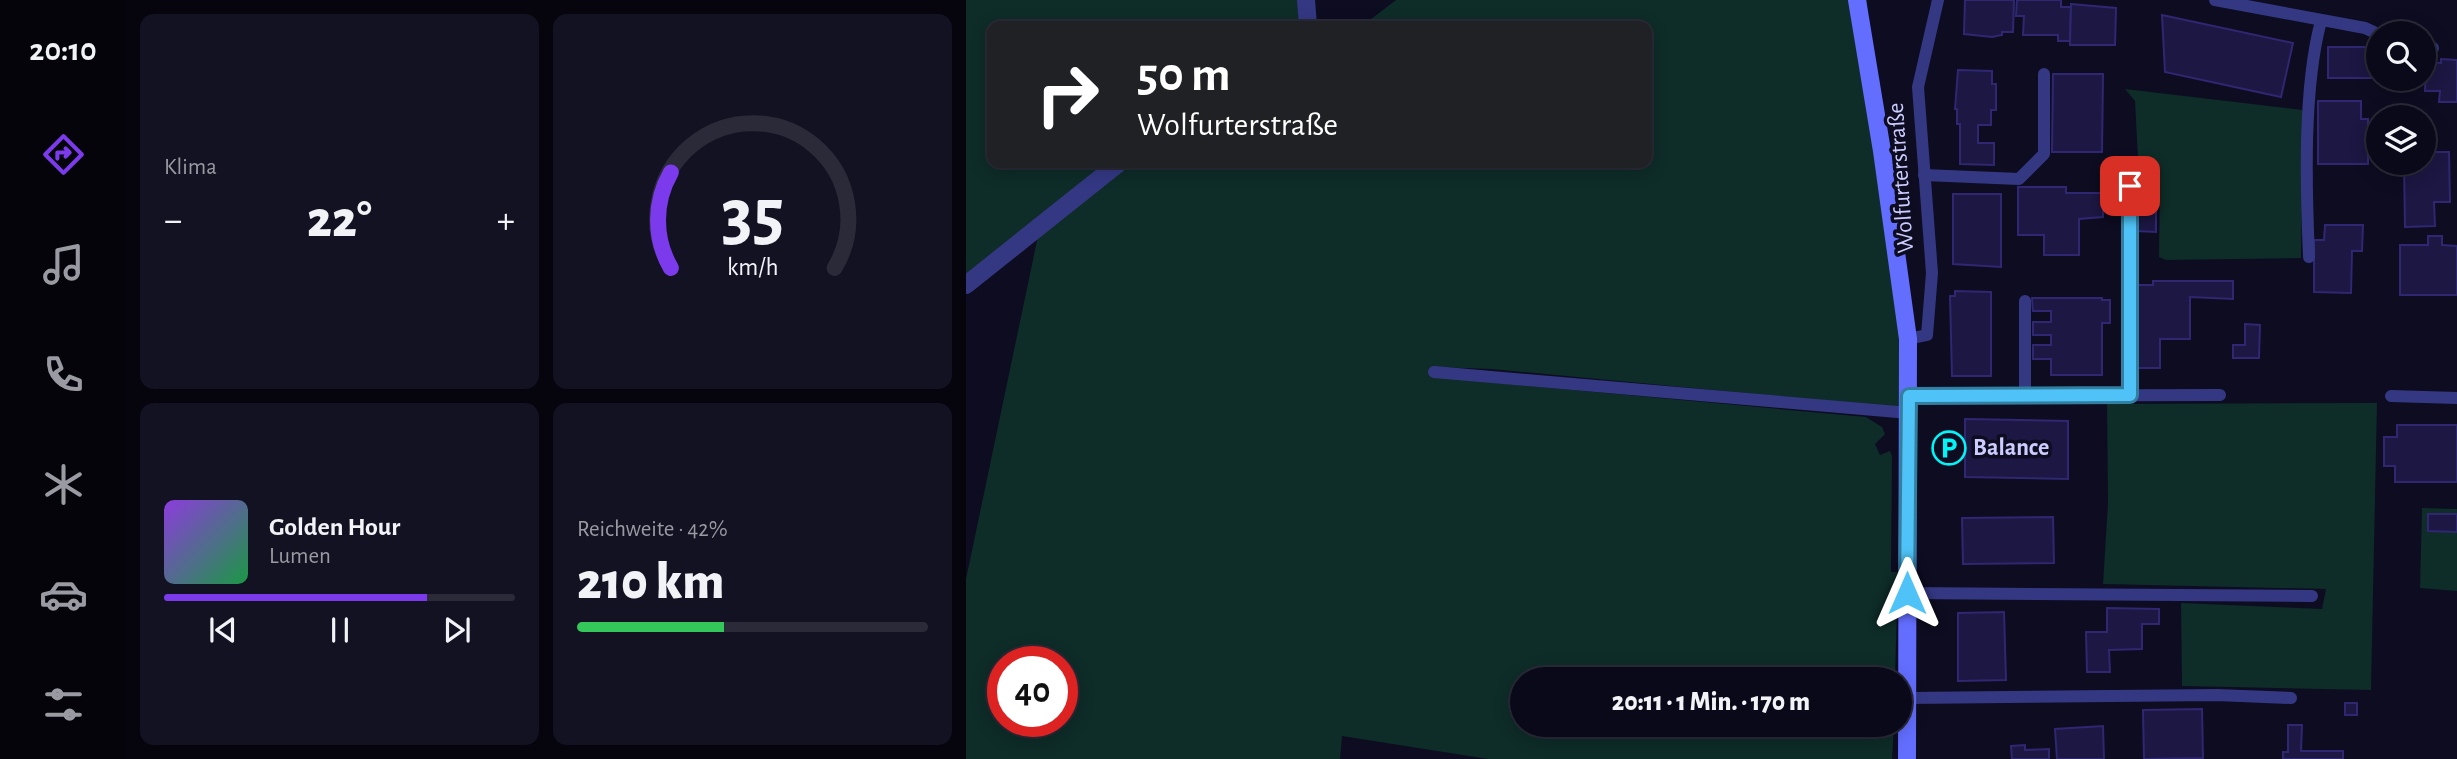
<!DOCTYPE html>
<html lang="de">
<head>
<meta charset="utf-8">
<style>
	:root { --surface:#0a0919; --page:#131222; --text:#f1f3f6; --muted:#999aa2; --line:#2a2a38; --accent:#7c3aed }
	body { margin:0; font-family:"Alegreya Sans",sans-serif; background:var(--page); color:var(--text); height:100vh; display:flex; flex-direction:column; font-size:26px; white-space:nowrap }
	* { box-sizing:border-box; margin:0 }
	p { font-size:23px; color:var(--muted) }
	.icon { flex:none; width:38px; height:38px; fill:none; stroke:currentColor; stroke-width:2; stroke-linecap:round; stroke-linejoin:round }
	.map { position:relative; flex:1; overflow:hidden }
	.panel { display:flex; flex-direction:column; gap:14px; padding:14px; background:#06050e; width:840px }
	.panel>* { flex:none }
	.guide { position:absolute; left:21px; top:21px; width:665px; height:147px; border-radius:14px; box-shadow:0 4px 18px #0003,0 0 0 2px var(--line); background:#202124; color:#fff; overflow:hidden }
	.tools { position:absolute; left:1400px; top:21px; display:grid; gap:14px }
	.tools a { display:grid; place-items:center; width:70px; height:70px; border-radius:50%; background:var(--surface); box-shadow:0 4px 18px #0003,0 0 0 2px var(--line); font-size:35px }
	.speed { position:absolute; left:21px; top:646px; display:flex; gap:14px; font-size:35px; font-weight:700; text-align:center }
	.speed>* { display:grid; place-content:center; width:91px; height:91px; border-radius:50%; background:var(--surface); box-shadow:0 4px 18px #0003,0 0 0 2px var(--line); line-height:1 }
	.speed .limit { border:10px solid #d22; background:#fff; color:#111 }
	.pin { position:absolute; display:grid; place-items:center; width:60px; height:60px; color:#fff; margin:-30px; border-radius:14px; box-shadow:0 4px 10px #0006 }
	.me { position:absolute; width:77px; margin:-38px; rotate:0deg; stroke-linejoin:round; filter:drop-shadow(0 0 5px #0008) }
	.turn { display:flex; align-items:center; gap:24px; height:147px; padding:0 35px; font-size:32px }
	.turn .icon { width:91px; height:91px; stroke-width:2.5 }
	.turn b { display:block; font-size:49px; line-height:60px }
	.big { font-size:52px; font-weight:800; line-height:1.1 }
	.panel .card { flex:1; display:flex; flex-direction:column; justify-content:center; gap:10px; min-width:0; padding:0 24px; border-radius:14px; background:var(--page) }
	.panel .dial { align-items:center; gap:0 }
	.dial svg { height:182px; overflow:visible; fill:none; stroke:var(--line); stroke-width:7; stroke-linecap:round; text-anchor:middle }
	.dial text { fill:var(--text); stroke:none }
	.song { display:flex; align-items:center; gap:21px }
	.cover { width:84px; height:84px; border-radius:10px; background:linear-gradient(135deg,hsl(270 70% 55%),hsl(140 70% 35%)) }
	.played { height:7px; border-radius:4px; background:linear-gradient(90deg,var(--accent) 75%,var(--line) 75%) }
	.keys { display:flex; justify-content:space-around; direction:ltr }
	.heat { display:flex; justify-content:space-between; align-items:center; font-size:38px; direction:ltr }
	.charge { height:10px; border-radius:5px; background:linear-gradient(90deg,#34c759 42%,var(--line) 0) }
	.panel .tiles { flex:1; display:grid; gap:14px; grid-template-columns:repeat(2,1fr) }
	.trip { position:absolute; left:544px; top:667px; width:402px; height:70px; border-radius:35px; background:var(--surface); box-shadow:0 4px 18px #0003,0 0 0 2px var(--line); font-weight:800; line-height:70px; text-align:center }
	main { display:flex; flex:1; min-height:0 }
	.tabs { display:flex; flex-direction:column; width:126px; justify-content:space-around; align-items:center; background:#04040a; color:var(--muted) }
	.tabs .icon { width:49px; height:49px }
	.tabs .active { color:var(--accent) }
	.tabs b { font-size:32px; color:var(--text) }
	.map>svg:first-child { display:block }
</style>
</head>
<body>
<main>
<nav class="tabs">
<b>20:10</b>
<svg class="icon active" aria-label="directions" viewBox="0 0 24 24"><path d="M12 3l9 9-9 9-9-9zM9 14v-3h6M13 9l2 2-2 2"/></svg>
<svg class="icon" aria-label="music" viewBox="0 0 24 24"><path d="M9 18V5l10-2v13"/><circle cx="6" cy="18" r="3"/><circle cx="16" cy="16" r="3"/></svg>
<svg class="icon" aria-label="phone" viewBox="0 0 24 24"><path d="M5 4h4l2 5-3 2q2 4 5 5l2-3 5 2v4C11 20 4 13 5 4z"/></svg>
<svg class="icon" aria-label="climate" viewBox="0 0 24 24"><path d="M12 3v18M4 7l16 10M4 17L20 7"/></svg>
<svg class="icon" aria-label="car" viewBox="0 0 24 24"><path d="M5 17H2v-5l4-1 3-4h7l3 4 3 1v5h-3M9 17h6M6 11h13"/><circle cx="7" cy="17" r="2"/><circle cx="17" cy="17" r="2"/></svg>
<svg class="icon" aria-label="filters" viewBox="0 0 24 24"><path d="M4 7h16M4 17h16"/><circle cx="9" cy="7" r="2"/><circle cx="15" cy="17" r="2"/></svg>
</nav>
<section class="panel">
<div class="tiles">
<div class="card"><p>Klima</p>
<div class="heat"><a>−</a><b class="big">22°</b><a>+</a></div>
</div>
<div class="card dial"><svg viewBox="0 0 100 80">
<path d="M14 69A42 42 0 1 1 86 69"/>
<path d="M14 69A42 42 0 0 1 14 27" stroke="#7c3aed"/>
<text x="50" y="56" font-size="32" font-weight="700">35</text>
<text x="50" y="72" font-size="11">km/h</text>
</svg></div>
<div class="card">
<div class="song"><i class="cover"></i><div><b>Golden Hour</b><p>Lumen</p></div></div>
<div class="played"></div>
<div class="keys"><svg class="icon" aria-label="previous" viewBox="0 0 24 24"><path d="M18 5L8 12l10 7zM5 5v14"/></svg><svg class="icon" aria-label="pause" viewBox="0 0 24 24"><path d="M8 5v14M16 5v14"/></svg><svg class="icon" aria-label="next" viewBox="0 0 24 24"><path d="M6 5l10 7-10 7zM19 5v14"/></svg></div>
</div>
<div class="card"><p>Reichweite · 42%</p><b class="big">210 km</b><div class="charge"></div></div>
</div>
</section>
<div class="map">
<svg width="1491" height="759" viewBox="0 0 1491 759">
	<rect width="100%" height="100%" fill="#0d0c21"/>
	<g fill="#0e2c28" fill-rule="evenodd">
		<path d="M0,0h338l1,26h-313v137h117l-143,124z"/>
		<path d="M430,0h471l6,123 29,217 2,68 -413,-39 -59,-2 -1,10 435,40 16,10 3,7 -10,10 5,11 10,-4 2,5 -1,116h7l-3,107h-373v45l372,1 -2,34h-404l-146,-23 -2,23h-374v-180l73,-348 89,-68h519v-137h-285zM37,662h59v59h-59z"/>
		<path d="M1159,89l178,21 -2,148 -135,2 -7,-3 1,-74 -22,-25 -3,-57z"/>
		<path d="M1411,403l-6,287 -189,-4 -1,-83 141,6 4,-20 -223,-5 5,-81 -1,-99z"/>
		<path d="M1456,508l35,1v82l-37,-3z"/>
	</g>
	<g fill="#1c1743" stroke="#2f2771" stroke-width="2">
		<path d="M999,0h49l-1,32h-11v3l-10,2 -28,-3z"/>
		<path d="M1051,0h44v7h10l-1,34h-12v-6h-35l1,-19h-8z"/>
		<path d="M1105,4l45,4 -1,37h-45z"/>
		<path d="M1196,15l131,28 -12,54 -116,-25z"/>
		<rect x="1362" y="47" width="50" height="31"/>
		<path d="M1475,59l16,1v42h-18l1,-11h-15l1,-29 15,1z"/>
		<path d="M992,70l34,1v13h4v26h-5v15h-13v18h16v22l-34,-1v-40h-3v-15h-2z"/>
		<path d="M1087,74h50l-1,78h-50z"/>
		<path d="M1352,101h43v18h7v45h-50z"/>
		<path d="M1458,152h25l1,50h-16l1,24 -30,1 -1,-64h20z"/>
		<path d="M1052,187h48v6h37v24l-24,2v36h-35v-20h-26z"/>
		<path d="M1170,187h20v45l-20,-1z"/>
		<path d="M987,194h48v73l-48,-3z"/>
		<path d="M1359,225h38l-1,26h-10l-1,42 -37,-1v-52h10z"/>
		<path d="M1462,236h14v9l15,1v49h-57v-50h28z"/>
		<path d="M1187,281h80v18l-43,-2v42h-30v29h-23v-83h16z"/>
		<path d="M989,291l36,1v84h-39l-2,-80h5z"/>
		<path d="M1066,298h70v2h8v23h-8v52h-51v-16h-18v-14h18v-10h-18v-13h18v-11h-18z"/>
		<path d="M1279,324l15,1 -1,33h-26v-13h12z"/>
		<path d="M999,419l103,2v58l-103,-2z"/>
		<path d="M1431,425h60v57h-62v-16h-11v-29h13z"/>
		<path d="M1462,514h29v18l-29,-1z"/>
		<path d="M1087,517l1,46 -91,1 -1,-46z"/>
		<path d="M1141,608l52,1v15h-17v25l-33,1 1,22h-23l-1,-40h21z"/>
		<path d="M1038,612l2,68 -48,1v-68z"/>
		<rect x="1379" y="703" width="12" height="12"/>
		<path d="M1236,709l1,49 -59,1 -1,-49z"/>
		<path d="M1322,725h14l-1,26h42v8h-60v-7h5z"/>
		<path d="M1137,726l1,33h-47l-2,-30z"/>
		<path d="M1059,745v5l24,-1v10h-37l-1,-13z"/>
	</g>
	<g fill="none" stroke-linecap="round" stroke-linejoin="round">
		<g stroke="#343883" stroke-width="12">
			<path d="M1249,0l150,28 13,6"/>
			<path d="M1458,47l9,1"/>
			<path d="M958,175l95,4 25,-25v-80"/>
			<path d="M1164,186v209"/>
			<path d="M1343,257c-3,-70 -6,-169 12,-236"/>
			<path d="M1059,301v94"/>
			<path d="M942,339l19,-4 5,-62 -14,-186 20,-87"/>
			<path d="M468,372l475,41"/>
			<path d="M943,396l311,-1"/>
			<path d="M1425,396l66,2"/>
			<path d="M941,593l405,3"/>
			<path d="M941,698l310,-3 74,3"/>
		</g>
		<g stroke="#343883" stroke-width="18">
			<path d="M340,0l2,26"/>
			<path d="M0,285l153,-122"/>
		</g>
		<path stroke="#636eff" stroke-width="18" d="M891,0l25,151 26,188 -1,420"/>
	</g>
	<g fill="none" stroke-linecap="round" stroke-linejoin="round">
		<defs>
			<path id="route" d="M941,593l2,-197 221,-1v-209"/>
		</defs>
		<use href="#route" stroke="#337fa1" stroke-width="18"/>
		<use href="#route" stroke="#4fc3f7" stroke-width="12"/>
	</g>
	<defs>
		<symbol id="parking-ring" viewBox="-11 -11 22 22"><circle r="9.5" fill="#0d0c21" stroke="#00f5f7" stroke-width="1.5"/><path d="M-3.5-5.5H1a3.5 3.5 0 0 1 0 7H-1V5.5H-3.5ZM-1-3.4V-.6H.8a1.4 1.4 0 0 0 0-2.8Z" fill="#00f5f7"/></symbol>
	</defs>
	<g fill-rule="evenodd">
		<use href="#parking-ring" x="964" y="429" width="38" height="38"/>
	</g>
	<g text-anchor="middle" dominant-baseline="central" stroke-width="7" stroke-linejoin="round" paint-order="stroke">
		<g font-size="24" fill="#cdccff" stroke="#0d0c21">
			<text transform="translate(935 178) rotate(-94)">Wolfurterstraße</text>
		</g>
		<g font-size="24" font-weight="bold" fill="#cdccff" stroke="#0d0c21" text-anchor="start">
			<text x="1007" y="448">Balance</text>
		</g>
	</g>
</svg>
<div class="tools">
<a><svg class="icon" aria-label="search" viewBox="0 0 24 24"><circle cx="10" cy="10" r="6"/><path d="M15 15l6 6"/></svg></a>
<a><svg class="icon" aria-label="layers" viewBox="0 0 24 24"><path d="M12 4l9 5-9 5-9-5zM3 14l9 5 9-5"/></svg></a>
</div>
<div class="speed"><div class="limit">40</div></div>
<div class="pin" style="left:1164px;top:186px;background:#d93025"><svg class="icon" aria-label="arrive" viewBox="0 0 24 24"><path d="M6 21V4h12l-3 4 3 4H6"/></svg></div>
<svg class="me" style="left:941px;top:593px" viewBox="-20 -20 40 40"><path d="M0-17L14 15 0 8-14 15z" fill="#4fc3f7" stroke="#fff" stroke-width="4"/></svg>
<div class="trip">20:11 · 1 Min. · 170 m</div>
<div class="guide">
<div class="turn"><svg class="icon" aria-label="right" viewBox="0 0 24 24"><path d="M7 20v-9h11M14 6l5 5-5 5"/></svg><div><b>50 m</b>Wolfurterstraße</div></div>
</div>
</div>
</main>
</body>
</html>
